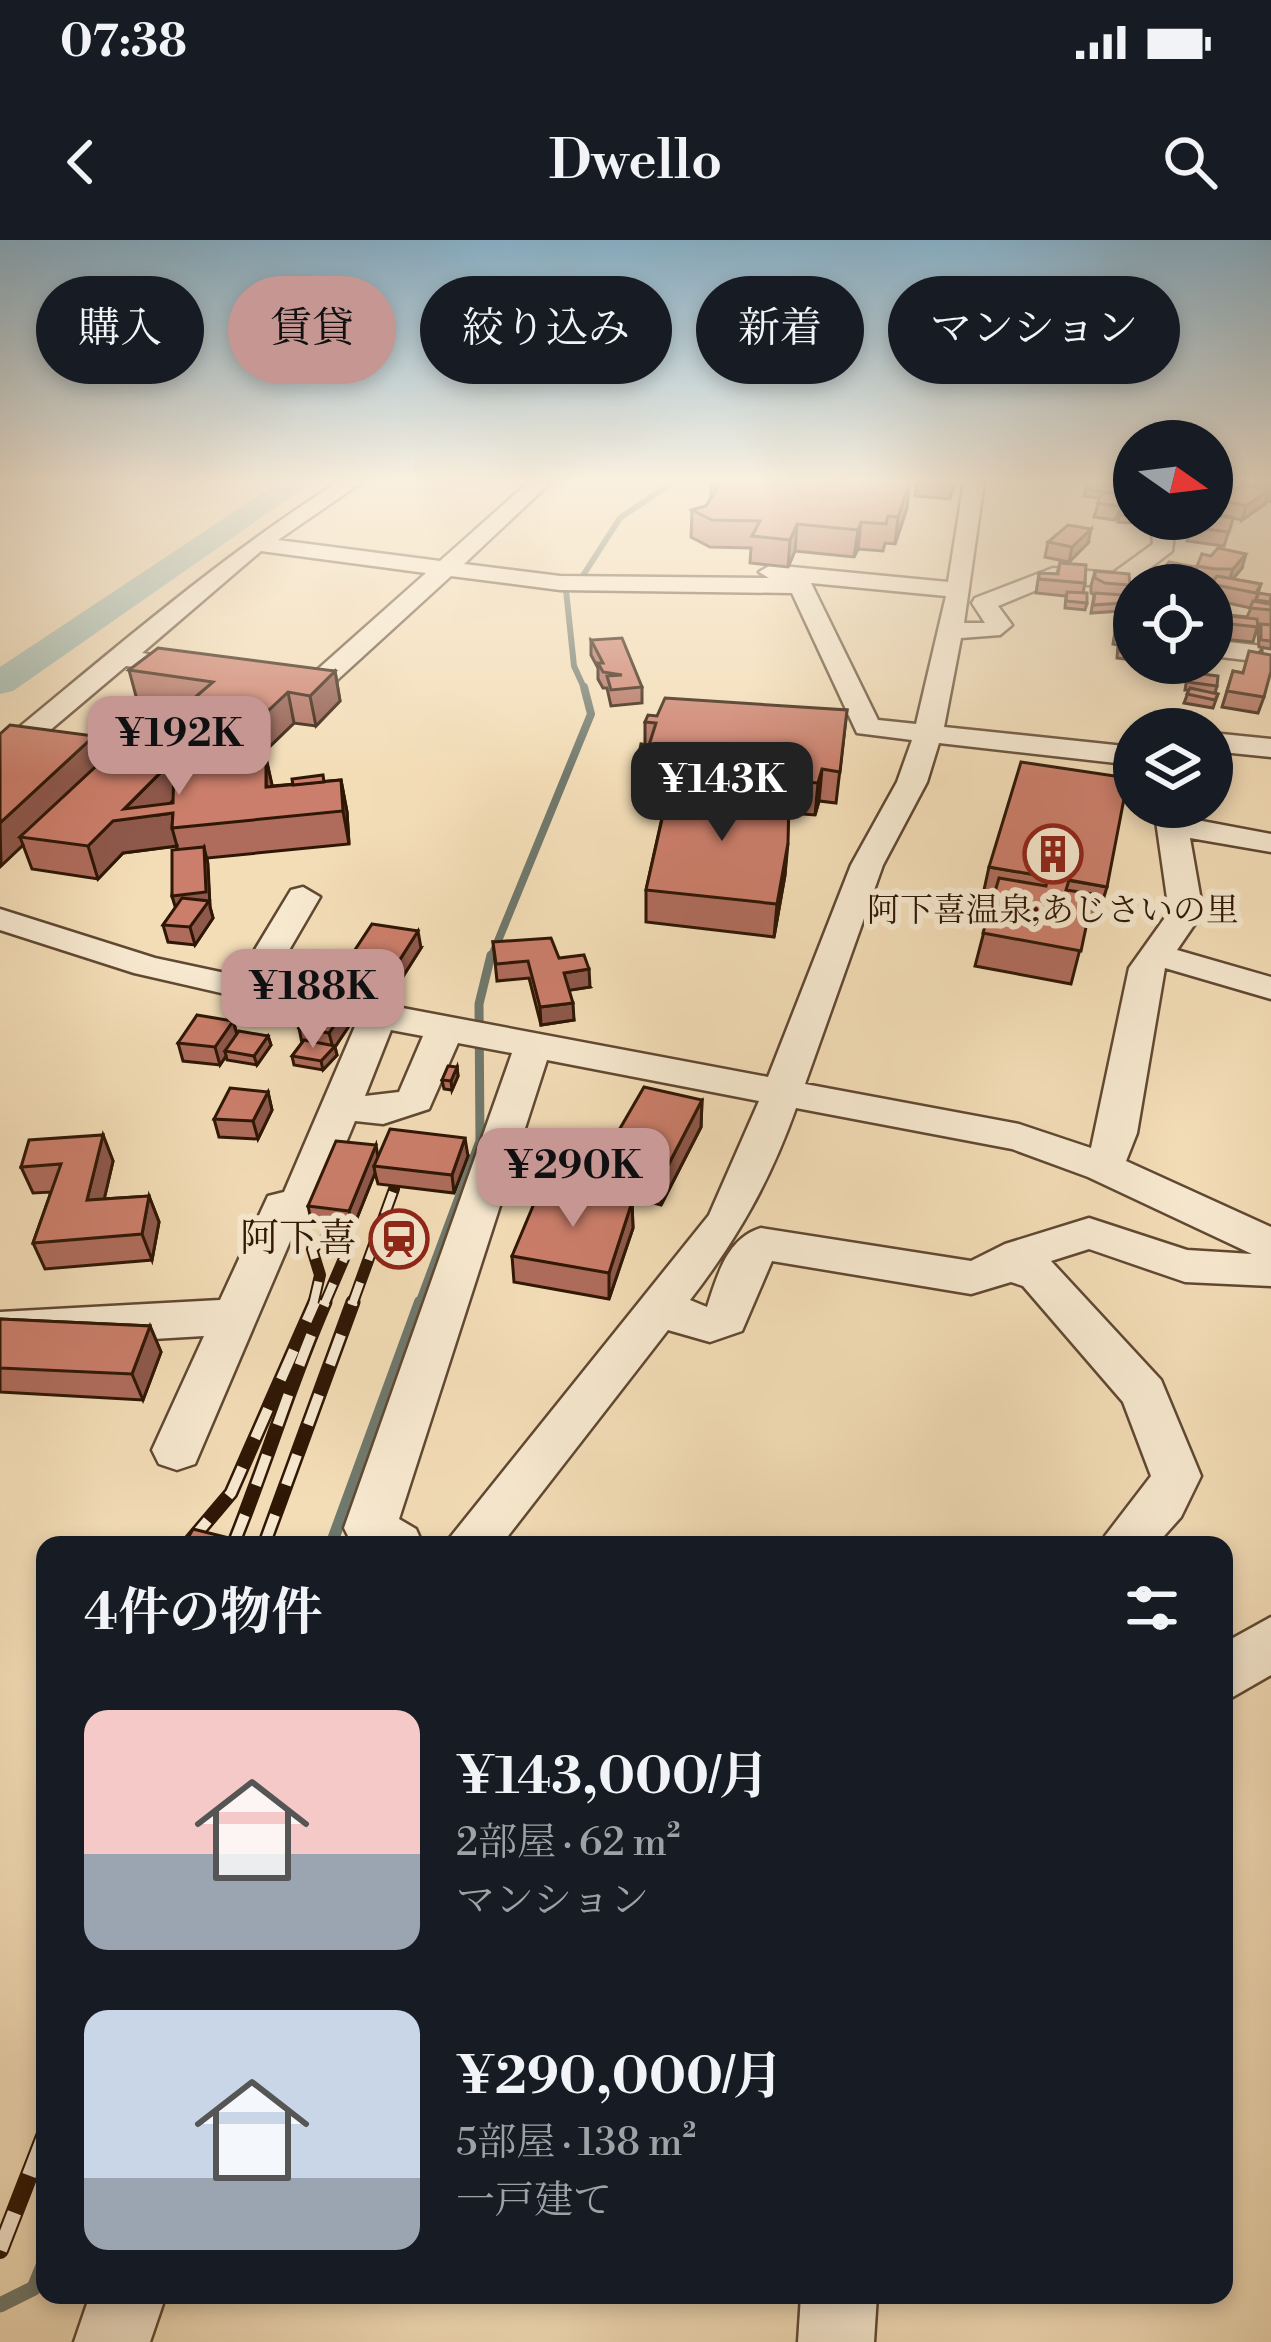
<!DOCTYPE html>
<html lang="ja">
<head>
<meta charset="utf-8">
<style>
	:root { --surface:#171b24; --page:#242831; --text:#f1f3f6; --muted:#9ea1a6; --accent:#c59692 }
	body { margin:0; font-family:"Libre Bodoni","Noto Serif JP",serif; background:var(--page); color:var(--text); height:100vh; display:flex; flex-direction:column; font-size:45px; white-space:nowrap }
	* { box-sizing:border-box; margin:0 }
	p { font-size:39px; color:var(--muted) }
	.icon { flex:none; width:66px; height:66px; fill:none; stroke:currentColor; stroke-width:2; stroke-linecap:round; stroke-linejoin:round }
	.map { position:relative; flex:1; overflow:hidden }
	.side { position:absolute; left:36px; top:1296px; width:1197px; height:768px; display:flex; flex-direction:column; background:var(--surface); border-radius:24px; box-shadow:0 6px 18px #0003 }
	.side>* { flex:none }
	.top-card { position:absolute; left:36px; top:36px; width:1200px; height:108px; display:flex; gap:24px }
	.needle { width:78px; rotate:104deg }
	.controls { position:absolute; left:1113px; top:180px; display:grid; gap:24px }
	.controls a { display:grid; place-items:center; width:120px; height:120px; border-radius:50%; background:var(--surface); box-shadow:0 6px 18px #0003; font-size:60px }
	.price { position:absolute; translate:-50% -102px; padding:0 27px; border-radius:24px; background:var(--accent); color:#111; font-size:39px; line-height:78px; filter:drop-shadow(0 3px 6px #0008) }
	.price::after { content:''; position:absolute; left:50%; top:72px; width:36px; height:27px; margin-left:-18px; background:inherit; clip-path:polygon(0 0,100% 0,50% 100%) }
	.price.selected { background:#222; color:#fff }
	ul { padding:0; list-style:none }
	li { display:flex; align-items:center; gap:36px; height:300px; padding:0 48px }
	li span { display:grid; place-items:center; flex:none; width:336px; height:240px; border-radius:24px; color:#555 }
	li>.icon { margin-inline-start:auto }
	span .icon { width:144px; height:144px; fill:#fffc; stroke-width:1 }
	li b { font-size:51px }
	h2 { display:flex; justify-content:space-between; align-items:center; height:144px; padding:0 48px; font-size:51px }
	.tag { padding:0 42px; border-radius:54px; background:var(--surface); box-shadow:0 6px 18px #0003; font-size:42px; line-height:108px }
	.tag.selected { background:var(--accent); color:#111 }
	.status { display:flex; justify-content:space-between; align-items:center; height:84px; padding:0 60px; background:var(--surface); direction:ltr }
	.status svg { height:33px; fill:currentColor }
	header { display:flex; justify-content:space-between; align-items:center; height:156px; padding:0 48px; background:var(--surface); font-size:54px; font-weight:600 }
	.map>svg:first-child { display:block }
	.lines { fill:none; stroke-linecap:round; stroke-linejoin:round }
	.stream-far4 { stroke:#70796d; stroke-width:6 }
	.stream-far3 { stroke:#70796d; stroke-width:8 }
	.stream-far2 { stroke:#70796d; stroke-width:9 }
	.stream-far1 { stroke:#70796d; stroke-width:12 }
	.stream { stroke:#70796d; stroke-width:15 }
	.river { fill:#9cbbb3; fill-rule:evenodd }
	.minor-casing { stroke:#604832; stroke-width:5 }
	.minor { fill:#f7e9d0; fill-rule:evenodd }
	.rail-far2-casing { stroke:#2f1705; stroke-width:12 }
	.rail-far1-casing { stroke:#2f1705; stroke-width:15 }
	.rail-casing { stroke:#2f1705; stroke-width:18 }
	.rail-far2 { stroke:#f7e9d0; stroke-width:8; stroke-dasharray:24; stroke-linecap:butt }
	.rail-far1 { stroke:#f7e9d0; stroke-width:10; stroke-dasharray:32; stroke-linecap:butt }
	.rail { stroke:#f7e9d0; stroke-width:14; stroke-dasharray:40; stroke-linecap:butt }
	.wall { fill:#af6c5c; stroke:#2f1705; stroke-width:3; fill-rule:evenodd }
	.shaded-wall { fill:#8e584b; stroke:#2f1705; stroke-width:3 }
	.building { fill:#cb7e6b; stroke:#2f1705; stroke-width:3 }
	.labels { text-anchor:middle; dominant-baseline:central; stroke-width:12; stroke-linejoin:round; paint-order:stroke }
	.far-poi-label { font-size:33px; fill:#2f1705; stroke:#f7e9d0 }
	.poi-label { font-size:39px; fill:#2f1705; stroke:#f7e9d0; text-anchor:end }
</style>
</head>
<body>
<div class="status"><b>07:38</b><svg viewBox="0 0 49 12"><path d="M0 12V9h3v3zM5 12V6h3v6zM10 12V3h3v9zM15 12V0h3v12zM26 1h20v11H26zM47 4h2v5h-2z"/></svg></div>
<header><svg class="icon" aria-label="back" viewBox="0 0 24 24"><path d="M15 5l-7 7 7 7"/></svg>Dwello<svg class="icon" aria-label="search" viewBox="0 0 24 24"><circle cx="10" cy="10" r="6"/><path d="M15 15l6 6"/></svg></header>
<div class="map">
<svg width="1271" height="2102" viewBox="0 0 1271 2102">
	<rect width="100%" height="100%" fill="#f3ddb7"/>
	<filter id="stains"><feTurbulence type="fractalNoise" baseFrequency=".00167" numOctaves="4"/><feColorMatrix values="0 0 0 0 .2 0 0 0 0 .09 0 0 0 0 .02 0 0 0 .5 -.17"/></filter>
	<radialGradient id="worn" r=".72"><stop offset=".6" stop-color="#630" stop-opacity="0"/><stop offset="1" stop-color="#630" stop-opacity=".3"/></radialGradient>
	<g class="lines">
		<polyline class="stream-far4" points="585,450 574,426 566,350 582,337 620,278 673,242"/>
		<polyline class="stream-far3" points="491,718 591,474 584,447"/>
		<polyline class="stream-far2" points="419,1065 480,901 479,764 491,715"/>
		<polyline class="stream-far1" points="331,1305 420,1062"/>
		<polyline class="stream" points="0,2065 34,2048 45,2021"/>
		<polygon class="river" points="279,242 312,242 13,451 0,454 0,427"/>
		<defs>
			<g id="minor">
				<path d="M 338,242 L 362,242 L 278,300 L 440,321 L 529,242 L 551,242 L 464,324 L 560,336 L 769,338 L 759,332 L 771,325 L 948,342 L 964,242 L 984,242 L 964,383 L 985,383 L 972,363 L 975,358 L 1053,328 L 1113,333 L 1153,304 L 1152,293 L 1167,279 L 1192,279 L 1174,295 L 1172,311 L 1132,342 L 1134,365 L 1111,347 L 1056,342 L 998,366 L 1012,385 L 1000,395 L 961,398 L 944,487 L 1134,507 L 1134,525 L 939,503 L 927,542 L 883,625 L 805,844 L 1019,884 L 1091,908 L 1129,728 L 1169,672 L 1154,567 L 1184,567 L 1186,578 L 1271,594 L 1271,612 L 1190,598 L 1203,672 L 1177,710 L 1271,737 L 1271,759 L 1165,728 L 1137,893 L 1126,921 L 1271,987 L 1271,1046 L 1185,1042 L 1089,1009 L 1051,1021 L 1161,1140 L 1201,1236 L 1181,1277 L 1156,1305 L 1109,1305 L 1105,1296 L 1151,1236 L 1123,1162 L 1023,1046 L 1011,1042 L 971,1054 L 772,1021 L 742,1091 L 710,1102 L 668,1090 L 501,1305 L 444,1305 L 709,975 L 759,861 L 547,820 L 399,1279 L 416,1289 L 423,1305 L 352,1304 L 344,1288 L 512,813 L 458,803 L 429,869 L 383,884 L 355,881 L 318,970 L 312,981 L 297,985 L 195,1224 L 177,1230 L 159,1224 L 152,1210 L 204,1096 L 0,1108 L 0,1072 L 220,1060 L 268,956 L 284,952 L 356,784 L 134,733 L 0,690 L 0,669 L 155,718 L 239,736 L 291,650 L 303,647 L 320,657 L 270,743 L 768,837 L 851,625 L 897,542 L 912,500 L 857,493 L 792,353 L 560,350 L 451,336 L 324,452 L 267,446 L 263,440 L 276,432 L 309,437 L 426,333 L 261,311 L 142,413 L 207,423 L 207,435 L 126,426 L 10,524 L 0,527 L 0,503 C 111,412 217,319 338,242 ZM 811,343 L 946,356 L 916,484 L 878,480 ZM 391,790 L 423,796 L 399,852 L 365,856 ZM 796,868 L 1012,909 L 1088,937 L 1252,1014 L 1187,1010 L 1089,978 L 1005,1004 L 971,1021 L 761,988 C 727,998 717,1036 707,1067 L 690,1060 C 738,998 770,941 796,868 Z"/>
				<polygon points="1221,242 1245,242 1212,262 1212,247"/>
				<polygon points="1212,400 1271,407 1271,423 1212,416"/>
				<polygon points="1212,493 1271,499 1271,517 1212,511"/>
				<polygon points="1271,1377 1271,1435 1224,1462 1224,1403"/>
				<polygon points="90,2055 166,2055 150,2102 74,2102"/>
				<polygon points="801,2055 877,2055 874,2102 798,2102"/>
			</g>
		</defs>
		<use href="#minor" class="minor-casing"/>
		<use href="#minor" class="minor"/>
		<defs>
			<g id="rail-far2">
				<polyline points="313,1065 320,1035 312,1009 326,998 342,997 349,1007 324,1065"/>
				<polyline points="352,1065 394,949"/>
			</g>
			<g id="rail-far1">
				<polyline points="187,1305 231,1253 315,1062"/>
				<path d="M 233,1305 C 266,1224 290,1142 325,1062"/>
				<polyline points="264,1305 353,1062"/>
			</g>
			<polyline id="rail" points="0,2010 45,1894"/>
		</defs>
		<use href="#rail-far2" class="rail-far2-casing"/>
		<use href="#rail-far1" class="rail-far1-casing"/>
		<use href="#rail" class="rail-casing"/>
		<use href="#rail-far2" class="rail-far2"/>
		<use href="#rail-far1" class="rail-far1"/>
		<use href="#rail" class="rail"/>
	</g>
	<g class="wall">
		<polygon points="917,242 955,242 950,259 915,256"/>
		<polygon points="1100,242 1134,242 1134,254 1122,251 1121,255 1124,255 1120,269 1115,280 1094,277 1100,258 1084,256 1086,249 1099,244"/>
		<polygon points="1245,242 1271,242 1271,262 1266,261 1265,264 1242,280 1233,278 1224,306 1187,301 1191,287 1231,277 1212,273 1212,257 1244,246"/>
		<polygon points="711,244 907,268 895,304 885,303 883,311 858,309 854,317 795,311 788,327 750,323 751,308 710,307 691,297 692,270 706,266 711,258"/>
		<polygon points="1121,267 1134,268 1135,283 1118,282"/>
		<polygon points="1140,279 1167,279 1164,284"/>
		<polygon points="1048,302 1088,303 1069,322 1045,317"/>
		<path d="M 1202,314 L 1242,328 L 1233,339 L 1261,344 L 1255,362 L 1271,355 L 1271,409 L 1259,407 L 1258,391 L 1260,385 L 1258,384 L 1253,402 L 1212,398 L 1212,344 L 1193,340 ZM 1223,362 L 1251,368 L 1247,377 L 1220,374 Z"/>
		<polygon points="1060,323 1085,343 1083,353 1087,363 1085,370 1065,368 1066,356 1036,353 1039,333 1057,334"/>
		<polygon points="1195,327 1188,345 1156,345 1158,336"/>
		<polygon points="1095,331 1130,345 1126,360 1122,360 1120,371 1091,373 1094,355 1091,353 1091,346"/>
		<polygon points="1126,370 1134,370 1132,420 1117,418 1118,405 1113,404 1116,385 1123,385"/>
		<polygon points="591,400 642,447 642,463 611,466 607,448 603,448 598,439 598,428 591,415"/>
		<polygon points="1262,409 1264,457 1258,473 1222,467 1233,431 1242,433"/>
		<polygon points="1160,423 1189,423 1185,435 1158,431"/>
		<polygon points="129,430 335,431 340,461 316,486 294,483 262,514 186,503 178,472 184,467 137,460"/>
		<polygon points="1188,432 1217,446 1215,453 1218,454 1213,468 1184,463 1189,450 1185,450"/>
		<polygon points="847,470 836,563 819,561 815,575 789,573 785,635 774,697 646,682 646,650 665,564 653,568 637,556 637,524 645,504 645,482 657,476"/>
		<polygon points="0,494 102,520 170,523 174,538 266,518 272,546 341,540 347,572 349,604 207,618 210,667 213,678 195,705 168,702 163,685 176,667 172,656 177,606 123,613 98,639 32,629 23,605 0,626"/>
		<polygon points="989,627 1107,647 1097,680 1088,678 1071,744 975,726 992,661 982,659"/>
		<polygon points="493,702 559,718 590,747 569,750 574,780 541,785 529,738 497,741"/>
		<polygon points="421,708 395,749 348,742 345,725"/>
		<polygon points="233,781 237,793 268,796 271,805 257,825 227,820 226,816 220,825 183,821 178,803"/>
		<polygon points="351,783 335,807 337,815 323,830 294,825 292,816 302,803 299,788"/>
		<polygon points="457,827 458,836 452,850 444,849 442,840"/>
		<polygon points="268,852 272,870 258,899 219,897 214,879"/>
		<polygon points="702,860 701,887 661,965 601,949 600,923"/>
		<polygon points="103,895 113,921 104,959 149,956 159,982 152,1020 45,1029 33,1003 51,952 33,953 21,927"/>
		<polygon points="468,916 454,953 378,944 375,933 353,988 312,984 308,966 378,917"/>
		<polygon points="632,962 633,988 609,1059 514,1042 512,1016"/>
		<polygon points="0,1079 150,1086 161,1112 143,1160 0,1152"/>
	</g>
	<g class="shaded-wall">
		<polygon points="910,242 907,268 895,304 898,277"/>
		<polygon points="1269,250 1265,264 1242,280 1246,266"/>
		<polygon points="861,282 858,309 854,317 858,290"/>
		<polygon points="797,284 795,311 788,327 790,300"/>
		<polygon points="1091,289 1088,303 1069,322 1072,307"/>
		<polygon points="1246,314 1242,328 1228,344 1233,329"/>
		<polygon points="1195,327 1191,341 1188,345 1183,345"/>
		<polygon points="335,431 340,461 316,486 310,456"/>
		<polygon points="288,452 294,483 262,514 255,483"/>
		<polygon points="94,496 104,527 20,597 23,605 1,626 0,583"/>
		<polygon points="266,518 273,549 266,547"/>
		<polygon points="170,523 178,555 159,575 173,573 172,588 177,606 123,613 98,639 88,606"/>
		<polygon points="822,529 819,561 815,575 818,543"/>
		<polygon points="664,532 664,564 653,568 654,536"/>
		<polygon points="341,540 347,572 349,604 343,571"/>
		<polygon points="788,603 785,635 774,697 777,664"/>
		<polygon points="204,607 208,624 210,667 213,678 195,705 190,687 177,673 172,656"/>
		<polygon points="418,691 421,708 395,749 392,732"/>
		<polygon points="589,729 590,747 565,751 564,733"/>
		<polygon points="573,763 574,780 541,785 540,767"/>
		<polygon points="348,765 351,783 335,807 337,815 323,830 321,821 333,808 329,793"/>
		<polygon points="233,781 238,798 225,811 226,816 220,825 215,807"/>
		<polygon points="268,796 271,805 257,825 254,816"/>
		<polygon points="457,827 458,836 452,850 451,841"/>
		<polygon points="268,852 272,870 258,899 253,881"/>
		<polygon points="702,860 701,887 661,965 661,939"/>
		<polygon points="103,895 113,921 98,986 87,960"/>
		<polygon points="465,898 468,916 454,953 452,935"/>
		<polygon points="376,905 379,923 374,926 375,933 353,988 349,971"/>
		<polygon points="149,956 159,982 152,1020 142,994"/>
		<polygon points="632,962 633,988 609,1059 609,1033"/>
		<polygon points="150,1086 161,1112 143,1160 132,1134"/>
	</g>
	<g class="building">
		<polygon points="712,242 910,242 898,277 888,276 886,284 861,282 858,290 797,284 790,300 752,296 760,281 712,280 692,270 706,266 720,244 711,244"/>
		<polygon points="917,242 953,242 952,246"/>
		<polygon points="1090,242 1123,247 1119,254 1086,249"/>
		<polygon points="1248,242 1271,242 1271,247"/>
		<polygon points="1246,245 1269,250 1246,266 1212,258"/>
		<polygon points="1103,252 1124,255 1118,266 1097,263"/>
		<polygon points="1121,267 1134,268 1134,276 1120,275"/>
		<polygon points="1212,275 1233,278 1229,292 1191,287 1199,279 1212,279"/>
		<polygon points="1068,285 1091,289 1072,307 1048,302"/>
		<polygon points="1218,308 1246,314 1233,329 1215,329 1197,326 1202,314 1211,316"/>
		<polygon points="1169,322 1195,327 1184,341 1158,336"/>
		<polygon points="1060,323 1086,325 1085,343 1039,339 1039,333 1058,334"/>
		<polygon points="1095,331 1129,334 1130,345 1105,343 1095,338"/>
		<polygon points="1217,336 1261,344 1256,353 1211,344"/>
		<polygon points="1067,352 1087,353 1087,363 1066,361"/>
		<polygon points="1095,353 1122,355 1122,363 1093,365"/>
		<polygon points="1259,353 1271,355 1270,362 1256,360"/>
		<polygon points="1212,358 1223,360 1221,370 1212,369"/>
		<polygon points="1271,360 1271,370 1250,368 1253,361 1270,364"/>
		<polygon points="1126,370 1134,370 1134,382 1124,380"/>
		<polygon points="1212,374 1257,379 1258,387 1212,382"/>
		<polygon points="1261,384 1271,385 1271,401 1261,400"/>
		<polygon points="1116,385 1134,387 1134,399 1115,396"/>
		<polygon points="622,398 642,447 611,450 607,436 622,435 603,432 598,423 603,423 591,400"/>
		<polygon points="1119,402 1134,403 1134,412 1119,411"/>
		<polygon points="158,408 335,431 310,456 288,452 255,483 178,472 213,442 129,430"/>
		<polygon points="1249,411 1271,415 1271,431 1264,457 1227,451 1233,431 1243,433"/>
		<polygon points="1188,432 1218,436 1217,446 1187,442"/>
		<polygon points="1190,448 1218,454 1215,460 1187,454"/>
		<polygon points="665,458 847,470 840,532 822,529 818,543 664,532 654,536 637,524 641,504 649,505 656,483 645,482 648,475 657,476"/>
		<polygon points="10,485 94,496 0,583 0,494"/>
		<polygon points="107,516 170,523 124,569 173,563 174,526 266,518 266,547 341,540 343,571 172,588 173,573 113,581 88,606 20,597"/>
		<polygon points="1021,522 1128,538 1107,647 1069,640 1066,650 1093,654 1081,711 983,693 999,638 1046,646 1048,637 989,627"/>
		<polygon points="323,535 324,542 293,545 292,539"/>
		<polygon points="670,544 789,554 788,603 777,664 646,650"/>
		<polygon points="204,607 206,652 172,656 172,610"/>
		<polygon points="182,658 209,661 190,687 163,685"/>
		<polygon points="372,684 418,691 392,732 345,725"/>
		<polygon points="551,698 559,718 584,715 589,729 564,733 573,763 540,767 528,721 496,724 493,702"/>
		<polygon points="317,760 348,765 329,793 299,788"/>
		<polygon points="197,775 233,781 215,807 178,803"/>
		<polygon points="239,791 268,796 254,816 225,811"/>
		<polygon points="304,800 335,806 321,821 292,816"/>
		<polygon points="448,826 457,827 451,841 442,840"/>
		<polygon points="644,847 702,860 661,939 600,923"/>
		<polygon points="230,848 268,852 253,881 214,879"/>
		<polygon points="390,889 465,898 452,935 374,926"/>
		<polygon points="103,895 87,960 149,956 142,994 33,1003 61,924 21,927 29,900"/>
		<polygon points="336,901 376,905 349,971 308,966"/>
		<polygon points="541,947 632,962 609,1033 512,1016"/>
		<polygon points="0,1079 150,1086 132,1134 0,1128"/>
		<polygon points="193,1289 225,1297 221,1305 184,1305"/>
	</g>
	<linearGradient id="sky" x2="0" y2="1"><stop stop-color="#89b7d3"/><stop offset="0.45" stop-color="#faf0df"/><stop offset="1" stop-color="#faf0df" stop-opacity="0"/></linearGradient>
	<rect width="1271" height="536" fill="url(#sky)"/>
	<defs>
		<symbol id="building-ring" viewBox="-11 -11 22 22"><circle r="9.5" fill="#f7e9d0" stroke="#8f2418" stroke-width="1.5"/><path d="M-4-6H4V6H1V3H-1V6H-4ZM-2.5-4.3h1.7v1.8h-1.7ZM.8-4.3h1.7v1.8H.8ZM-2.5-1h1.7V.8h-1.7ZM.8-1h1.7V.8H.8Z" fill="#8f2418"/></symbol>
		<symbol id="station-ring" viewBox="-11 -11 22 22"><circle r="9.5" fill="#f7e9d0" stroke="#8f2418" stroke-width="1.5"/><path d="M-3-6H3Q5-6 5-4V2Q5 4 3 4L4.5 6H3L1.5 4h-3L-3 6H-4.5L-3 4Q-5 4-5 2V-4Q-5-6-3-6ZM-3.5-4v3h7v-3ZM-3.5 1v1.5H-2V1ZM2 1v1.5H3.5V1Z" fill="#8f2418"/></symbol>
	</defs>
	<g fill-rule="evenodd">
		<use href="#building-ring" x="1020" y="581" width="66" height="66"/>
		<use href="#station-ring" x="366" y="966" width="66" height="66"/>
	</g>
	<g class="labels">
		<g class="far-poi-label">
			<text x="1053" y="671">阿下喜温泉;あじさいの里</text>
		</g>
		<g class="poi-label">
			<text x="357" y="999">阿下喜</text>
		</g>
	</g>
	<rect width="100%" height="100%" filter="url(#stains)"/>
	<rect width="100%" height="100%" fill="url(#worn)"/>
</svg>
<div class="controls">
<a><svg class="needle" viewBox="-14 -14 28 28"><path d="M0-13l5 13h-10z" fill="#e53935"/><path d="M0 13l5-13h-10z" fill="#9ea1a6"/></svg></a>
<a><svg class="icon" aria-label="locate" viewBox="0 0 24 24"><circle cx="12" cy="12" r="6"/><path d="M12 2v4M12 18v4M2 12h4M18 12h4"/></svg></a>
<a><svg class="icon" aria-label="layers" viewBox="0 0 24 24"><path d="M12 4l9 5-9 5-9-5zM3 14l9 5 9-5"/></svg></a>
</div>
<b class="price" style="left:179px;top:558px">¥192K</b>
<b class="price selected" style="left:722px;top:604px">¥143K</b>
<b class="price" style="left:313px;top:811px">¥188K</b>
<b class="price" style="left:573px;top:990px">¥290K</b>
<div class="top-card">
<a class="tag">購入</a>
<a class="tag selected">賃貸</a>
<a class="tag">絞り込み</a>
<a class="tag">新着</a>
<a class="tag">マンション</a>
</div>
<section class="side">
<h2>4件の物件<svg class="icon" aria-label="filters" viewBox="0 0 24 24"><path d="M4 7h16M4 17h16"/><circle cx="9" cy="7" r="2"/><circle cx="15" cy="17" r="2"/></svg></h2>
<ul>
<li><span style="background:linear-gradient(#f6c9c9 60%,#9aa5b1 0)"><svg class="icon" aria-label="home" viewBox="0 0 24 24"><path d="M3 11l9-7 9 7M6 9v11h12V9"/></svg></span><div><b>¥143,000/月</b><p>2部屋 · 62 m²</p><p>マンション</p></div></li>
<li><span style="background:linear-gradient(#c9d6e8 70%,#9aa5b1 0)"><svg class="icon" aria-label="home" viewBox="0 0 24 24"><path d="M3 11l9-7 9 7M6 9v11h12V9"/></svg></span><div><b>¥290,000/月</b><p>5部屋 · 138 m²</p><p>一戸建て</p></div></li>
</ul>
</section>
</div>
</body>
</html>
